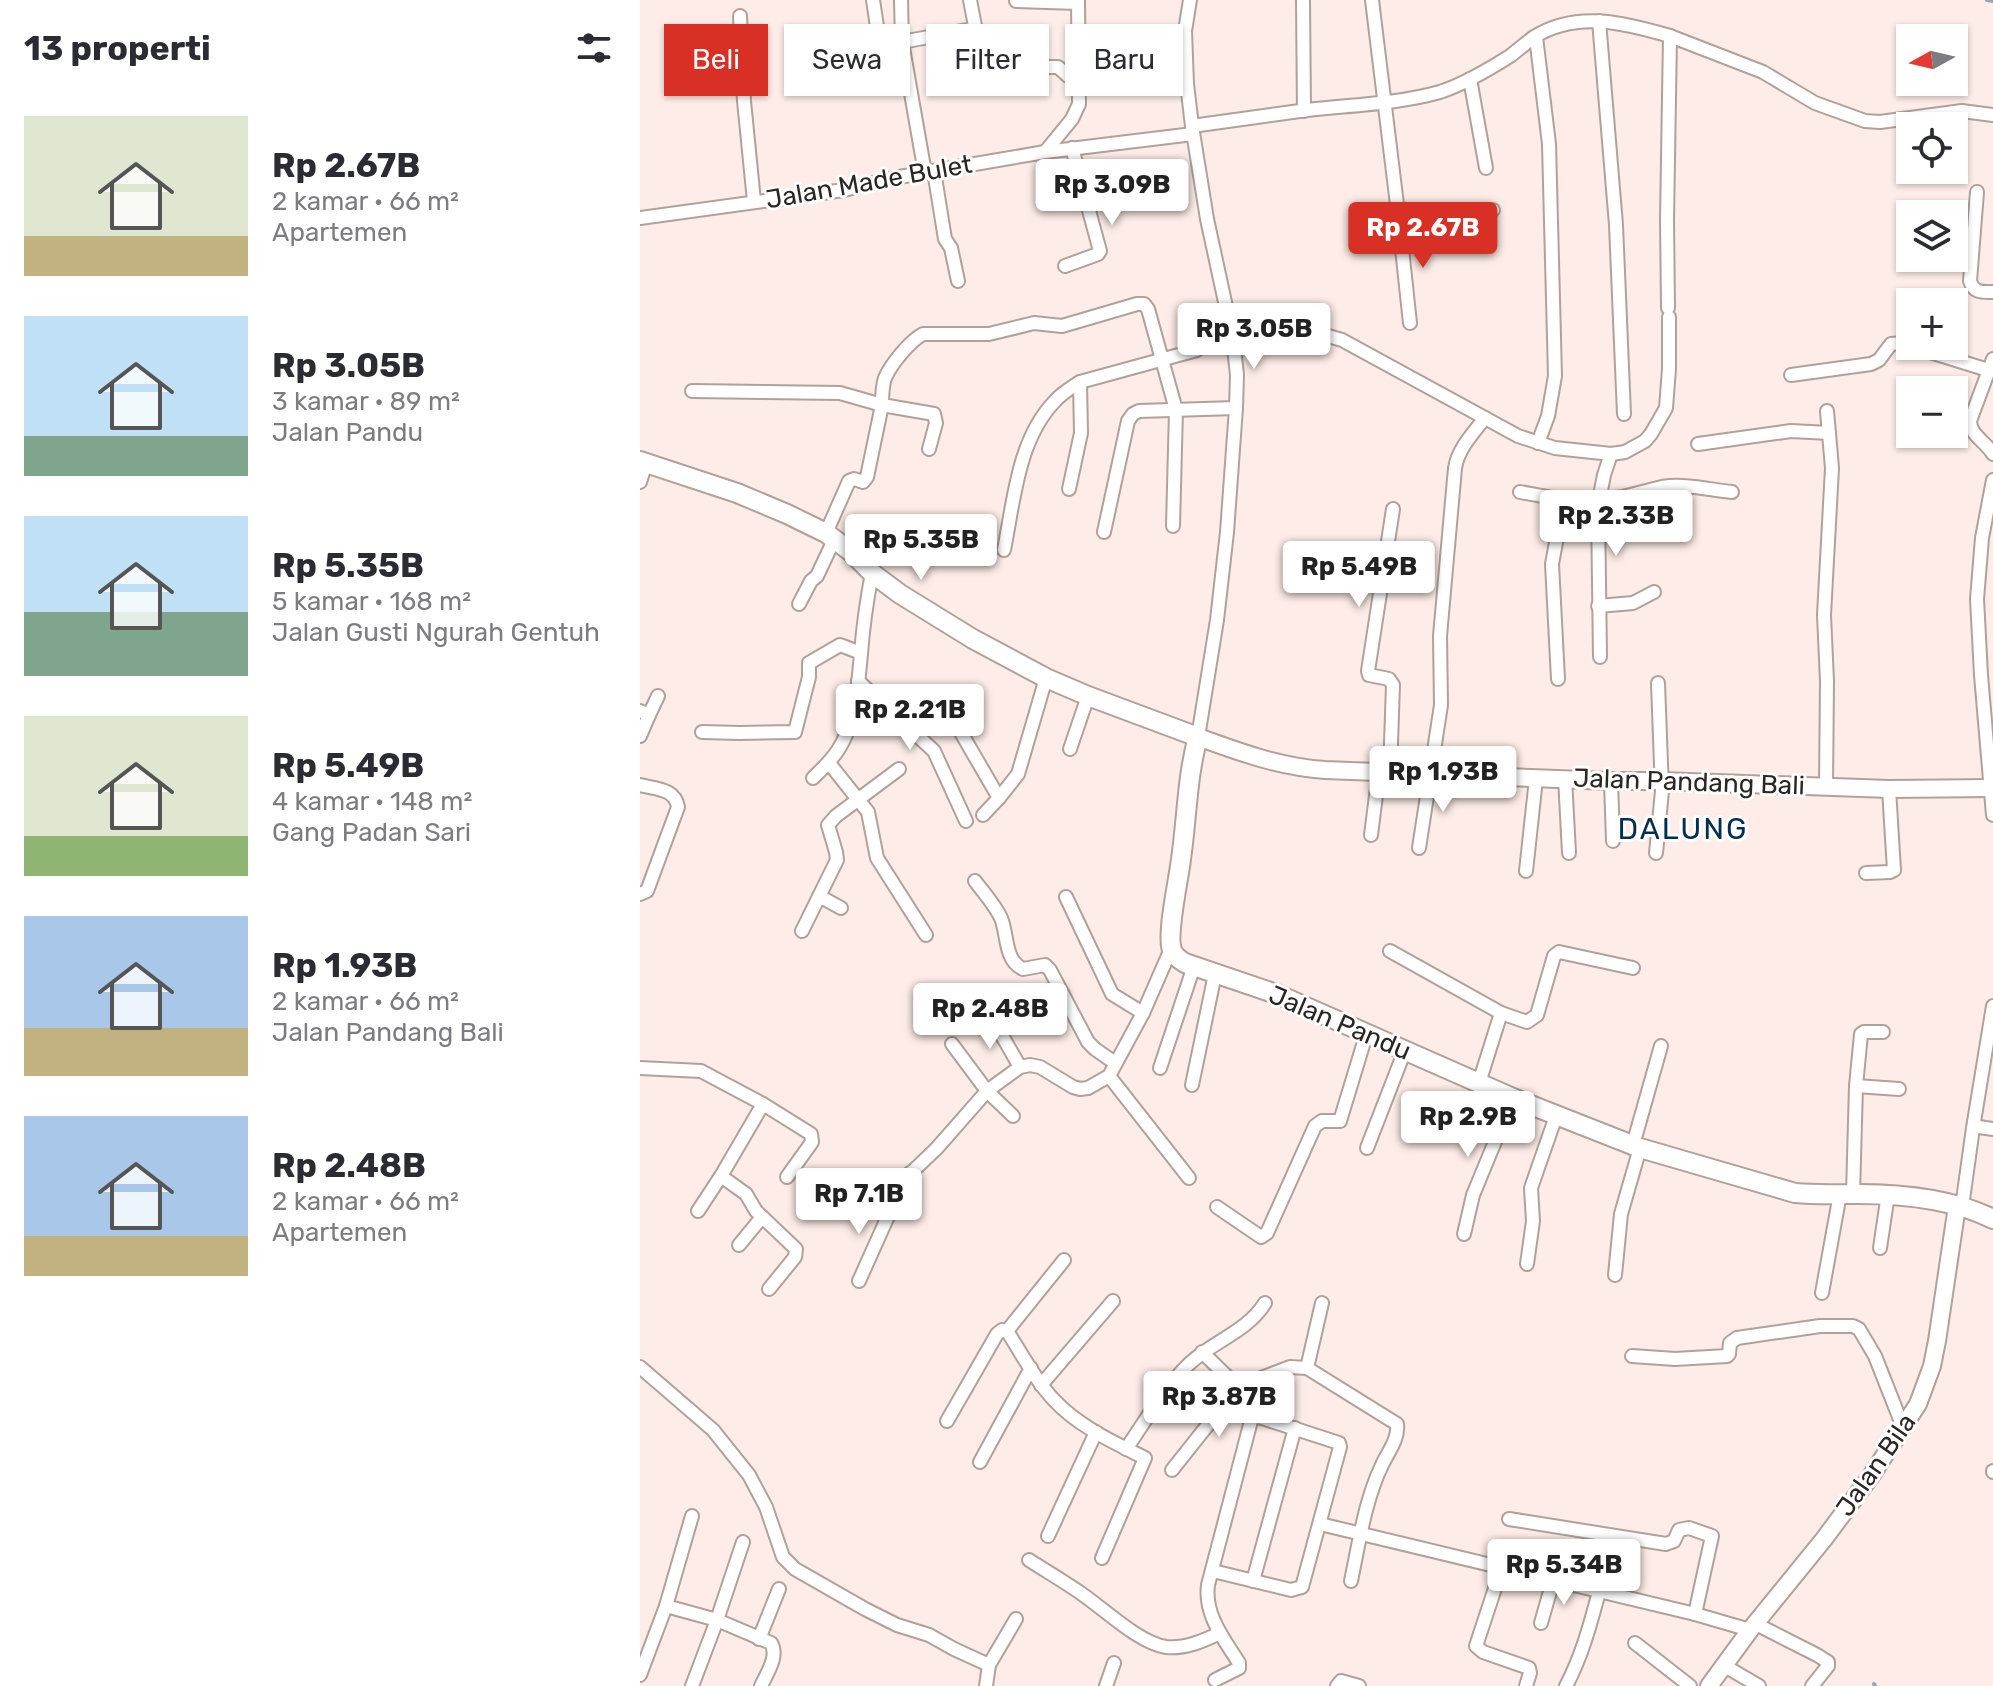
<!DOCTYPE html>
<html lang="id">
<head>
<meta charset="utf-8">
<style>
	:root { --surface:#fff; --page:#f2f2f3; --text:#2b2b33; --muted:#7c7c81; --accent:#d93025 }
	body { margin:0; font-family:Rubik,sans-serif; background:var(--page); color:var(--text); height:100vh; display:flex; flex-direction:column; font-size:30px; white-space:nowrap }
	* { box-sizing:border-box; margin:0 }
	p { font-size:26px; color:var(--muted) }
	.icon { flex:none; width:44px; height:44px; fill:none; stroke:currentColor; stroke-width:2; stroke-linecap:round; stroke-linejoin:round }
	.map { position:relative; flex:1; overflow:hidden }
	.drawer { display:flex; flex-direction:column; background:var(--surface); width:640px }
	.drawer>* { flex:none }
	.top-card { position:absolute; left:24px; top:24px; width:760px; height:72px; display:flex; gap:16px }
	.needle { width:52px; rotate:262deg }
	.controls { position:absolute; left:1256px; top:24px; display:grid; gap:16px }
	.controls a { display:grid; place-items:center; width:72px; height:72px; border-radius:0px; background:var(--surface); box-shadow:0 2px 6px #0004; font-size:40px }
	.price { position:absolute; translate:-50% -68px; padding:0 18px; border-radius:8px; background:#fff; color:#222; font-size:26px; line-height:52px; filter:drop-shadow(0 2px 4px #0008) }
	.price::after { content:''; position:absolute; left:50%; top:48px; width:24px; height:18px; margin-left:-12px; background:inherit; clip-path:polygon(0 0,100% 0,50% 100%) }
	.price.active { background:var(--accent); color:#fff }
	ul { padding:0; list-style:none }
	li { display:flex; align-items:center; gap:24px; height:200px; padding:0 24px }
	li span { display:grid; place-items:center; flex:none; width:224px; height:160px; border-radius:0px; color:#555 }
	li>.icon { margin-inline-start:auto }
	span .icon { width:96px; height:96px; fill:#fffc; stroke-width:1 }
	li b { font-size:34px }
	h2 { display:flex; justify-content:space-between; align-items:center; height:96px; padding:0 24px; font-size:34px }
	.pill { padding:0 28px; border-radius:0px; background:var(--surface); box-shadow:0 2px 6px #0004; font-size:28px; line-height:72px }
	.pill.active { background:var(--accent); color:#fff }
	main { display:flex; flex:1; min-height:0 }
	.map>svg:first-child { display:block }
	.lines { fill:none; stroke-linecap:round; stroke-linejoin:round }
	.stream { stroke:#96a6b5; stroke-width:4 }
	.minor-casing { stroke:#b1a19b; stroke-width:16 }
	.tertiary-casing { stroke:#b1a19b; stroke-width:20 }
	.secondary-casing { stroke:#b1a19b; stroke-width:22 }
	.minor { stroke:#fff; stroke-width:12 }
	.tertiary { stroke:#fff; stroke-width:16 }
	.secondary { stroke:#fff; stroke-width:18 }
	.labels { text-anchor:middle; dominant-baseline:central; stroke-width:6; stroke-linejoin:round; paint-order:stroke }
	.street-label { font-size:26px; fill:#2c2623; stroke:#fefefe }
	.quarter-label { font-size:30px; letter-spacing:2px; fill:#002f52; stroke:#fefefe }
</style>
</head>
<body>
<main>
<section class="drawer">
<h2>13 properti<svg class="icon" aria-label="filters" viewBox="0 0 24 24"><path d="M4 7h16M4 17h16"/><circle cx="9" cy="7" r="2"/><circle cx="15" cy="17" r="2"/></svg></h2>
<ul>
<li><span style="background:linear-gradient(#dfe7d0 75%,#c2b280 0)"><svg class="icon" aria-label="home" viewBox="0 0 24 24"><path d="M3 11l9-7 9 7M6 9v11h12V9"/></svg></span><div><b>Rp 2.67B</b><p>2 kamar · 66 m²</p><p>Apartemen</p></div></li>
<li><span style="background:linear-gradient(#bfe0f5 75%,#7fa58c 0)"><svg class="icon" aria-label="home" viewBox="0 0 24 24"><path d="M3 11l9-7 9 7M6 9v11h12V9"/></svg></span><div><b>Rp 3.05B</b><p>3 kamar · 89 m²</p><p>Jalan Pandu</p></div></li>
<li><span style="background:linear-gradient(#bfe0f5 60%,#7fa58c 0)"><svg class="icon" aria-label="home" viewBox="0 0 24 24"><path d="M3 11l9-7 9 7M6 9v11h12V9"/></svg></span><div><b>Rp 5.35B</b><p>5 kamar · 168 m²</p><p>Jalan Gusti Ngurah Gentuh</p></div></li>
<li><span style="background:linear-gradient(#dfe7d0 75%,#8fb573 0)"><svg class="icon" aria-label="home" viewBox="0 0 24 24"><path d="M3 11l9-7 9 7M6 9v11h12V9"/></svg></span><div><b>Rp 5.49B</b><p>4 kamar · 148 m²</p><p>Gang Padan Sari</p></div></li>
<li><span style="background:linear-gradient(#a9c7e8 70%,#c2b280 0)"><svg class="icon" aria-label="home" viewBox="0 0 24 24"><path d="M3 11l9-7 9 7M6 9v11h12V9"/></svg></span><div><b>Rp 1.93B</b><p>2 kamar · 66 m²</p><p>Jalan Pandang Bali</p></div></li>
<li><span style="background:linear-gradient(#a9c7e8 75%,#c2b280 0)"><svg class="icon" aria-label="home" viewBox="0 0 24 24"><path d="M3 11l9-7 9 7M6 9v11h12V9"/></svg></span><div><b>Rp 2.48B</b><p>2 kamar · 66 m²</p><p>Apartemen</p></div></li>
</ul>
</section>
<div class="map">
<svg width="1353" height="1686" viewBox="0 0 1353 1686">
	<rect width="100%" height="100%" fill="#fdece7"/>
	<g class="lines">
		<g class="stream">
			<polyline points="1347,0 1353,1"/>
			<polyline points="1234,1684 1235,1686"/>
		</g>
		<defs>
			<g id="minor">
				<polyline points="233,0 238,33 243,36 261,36"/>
				<polyline points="261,0 262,42 285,173"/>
				<polyline points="550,0 545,31 547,84 552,126 567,219 593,339 597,375 596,408 587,532 577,620 558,737"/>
				<polyline points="663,0 664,111"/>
				<polyline points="732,0 759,221 770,323"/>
				<polyline points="376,1 438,3"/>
				<polyline points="100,16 104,101 114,201"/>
				<polyline points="959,21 976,225 984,414"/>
				<polyline points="1030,36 1123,72 1175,103 1225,121 1240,122 1322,111 1353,115"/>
				<polyline points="896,37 909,144 915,376 908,416 898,443"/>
				<polyline points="262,42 332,29 335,26 330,0"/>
				<polyline points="382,67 418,67 428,76 440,78"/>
				<polyline points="830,79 846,168"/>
				<path d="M 552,126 C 590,121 629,115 667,110 C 711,105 757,104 800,92 C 824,84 848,70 870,56 C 878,50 886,43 894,37 C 937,10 985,23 1030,36 L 1027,220 L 1028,308"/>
				<polyline points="405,152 432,119 439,104 438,0"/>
				<polyline points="294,171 305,239 311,248 318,281"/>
				<path d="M 1337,192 L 1330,281 C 1334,293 1341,292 1353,292"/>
				<polyline points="409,202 444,197"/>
				<polyline points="0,218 204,190 259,177 405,152 553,134"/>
				<polyline points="759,221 853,210"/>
				<polyline points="425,266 458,254 460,251 432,148"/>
				<polyline points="593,339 671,331 702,340 878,436 915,448 971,454 985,452 1005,441 1011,434 1026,408 1029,369 1029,317"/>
				<polyline points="1271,346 1348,370"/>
				<path d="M 1353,359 L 1330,421 C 1330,435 1346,442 1353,454"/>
				<polyline points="1151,375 1231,364 1239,360 1251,344 1262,343 1270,346"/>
				<polyline points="52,391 200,393 242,405 227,477 223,482 214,479 209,481 186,533"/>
				<polyline points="1058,444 1151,431 1189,433"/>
				<path d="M 289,449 L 296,423 L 294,414 L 242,405 C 242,396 242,387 245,378 C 251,364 270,341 283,334 L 349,334 L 394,323 L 422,326 L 497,304 L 504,304 L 508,309 L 536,410 L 533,526"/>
				<polyline points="1353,480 1342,538 1337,599 1341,675 1353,815"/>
				<polyline points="0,482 6,463"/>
				<polyline points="429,489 441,433 440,382"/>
				<polyline points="880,492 924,500"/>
				<path d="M 960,499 C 986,499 998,492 1022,487 C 1045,483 1070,490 1092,492"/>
				<polyline points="464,532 488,421 493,414 499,411 596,408"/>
				<path d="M 364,550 C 374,500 378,439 415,401 C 422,393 431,388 440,382 L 557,350"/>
				<polyline points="159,604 171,581 177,576 194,540"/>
				<polyline points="958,606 993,603 1014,592"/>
				<polyline points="960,657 958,506 964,475 971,454"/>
				<polyline points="918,679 912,564 924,500 958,506"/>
				<polyline points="218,681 294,751 326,821"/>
				<polyline points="0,711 9,715 0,736"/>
				<polyline points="9,715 18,696"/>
				<polyline points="316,724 359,798"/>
				<polyline points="62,732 100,733 155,732 169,677 169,663 200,645 221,653"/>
				<polyline points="430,749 448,696"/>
				<polyline points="189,763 228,812 237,858 286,935"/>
				<polyline points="750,772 753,685 749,679 729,675 728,671 753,509"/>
				<path d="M 173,778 C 182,769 191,761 198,750 C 216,723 218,685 221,654 C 223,626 227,599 232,573"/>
				<polyline points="925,778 929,853"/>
				<polyline points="971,781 973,841"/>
				<path d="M 0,785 C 15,789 35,788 38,807 L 7,891 L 0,894"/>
				<polyline points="1186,787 1187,681 1184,615 1192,468 1187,411"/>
				<polyline points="343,815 359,798 378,774 406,678"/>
				<polyline points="731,835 739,772"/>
				<path d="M 779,848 L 801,705 L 800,636 L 815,468 C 818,449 833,433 845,418"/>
				<polyline points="1016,853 1022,791 1018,683"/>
				<polyline points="886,871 896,779"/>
				<polyline points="1226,873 1250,872 1254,870 1249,789"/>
				<path d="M 335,881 C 344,893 355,905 361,918 C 368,935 364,960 383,969 L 405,965 L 410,970 L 448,1042 L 455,1049 L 475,1063"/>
				<polyline points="179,896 201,908"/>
				<polyline points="426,897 472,994 503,1013"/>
				<polyline points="162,931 197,860 196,852 188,825 196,816 259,769"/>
				<polyline points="750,951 861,1013 887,1022 897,1015 914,956 919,952 993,968"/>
				<polyline points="352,1018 380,1067"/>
				<polyline points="312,1044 347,1091 373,1116"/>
				<polyline points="0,1068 61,1071 123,1104 81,1176 58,1211"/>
				<polyline points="520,1068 554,966"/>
				<polyline points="469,1076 549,1178"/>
				<polyline points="839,1083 861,1013"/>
				<polyline points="552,1085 575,974"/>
				<polyline points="1216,1086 1259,1089"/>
				<polyline points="123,1104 171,1134 172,1142 147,1177"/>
				<polyline points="1339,1127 1353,1129"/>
				<polyline points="993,1145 1021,1046"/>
				<polyline points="727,1148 765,1050"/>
				<polyline points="81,1176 106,1194 116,1211 156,1249 155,1257 129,1289"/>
				<polyline points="1213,1194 1216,1086 1221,1034 1224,1032 1243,1032"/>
				<polyline points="577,1207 621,1237 627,1233 675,1126 682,1121 700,1121 727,1032"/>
				<polyline points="1322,1207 1333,1128 1353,1006"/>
				<polyline points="824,1234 833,1195 873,1098"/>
				<polyline points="99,1245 122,1217"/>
				<polyline points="1240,1248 1248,1194"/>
				<polyline points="887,1264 893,1221 891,1188 916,1116"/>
				<polyline points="975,1275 981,1214 1000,1148"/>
				<polyline points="219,1281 249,1214 248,1195 250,1187 273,1171 297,1148 347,1091 380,1067 390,1065 400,1067 433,1087 440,1089 448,1088 469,1076 503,1013 531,949"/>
				<polyline points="1182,1293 1200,1194"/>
				<polyline points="367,1331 424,1260"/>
				<polyline points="562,1352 598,1387"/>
				<polyline points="992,1356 1035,1359 1087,1356 1089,1354 1090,1343 1097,1338 1180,1326 1213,1326 1219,1329 1235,1356 1263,1427"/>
				<polyline points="0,1367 73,1430 109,1475 126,1507 143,1557 155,1569 225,1609 257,1625 289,1635 314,1649 349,1665"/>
				<polyline points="667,1368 682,1303"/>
				<polyline points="401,1385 473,1301"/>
				<path d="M 598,1387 L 650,1367 L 667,1368 L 757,1424 C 759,1439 748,1452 742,1465 C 725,1500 719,1543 711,1581"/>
				<path d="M 307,1421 L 357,1334 L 362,1330 L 367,1331 C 382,1354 395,1380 414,1400 C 438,1426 473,1442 505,1458 L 462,1558"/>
				<path d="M 486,1449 C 506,1420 524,1388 549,1364 C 573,1341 607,1332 625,1303"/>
				<polyline points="340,1462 391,1368"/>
				<polyline points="532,1470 598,1387"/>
				<polyline points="1353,1472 1353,1471"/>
				<polyline points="869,1519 1026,1544 1034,1541 1039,1530 1049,1528 1072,1536 1055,1614"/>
				<polyline points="680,1524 1055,1614 1110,1630"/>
				<polyline points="408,1536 456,1432"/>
				<path d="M 389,1560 C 406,1571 425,1582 442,1594 C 464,1609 499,1643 526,1647 C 545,1649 563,1641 580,1633"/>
				<polyline points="862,1567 836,1646 843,1652 889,1668 890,1673 886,1686"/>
				<path d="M 573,1571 L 651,1590 L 662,1587 L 700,1447 L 699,1443 L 619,1417 L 613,1418 L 611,1421 L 568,1585 C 564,1615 584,1639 599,1663 L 599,1668 L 575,1680"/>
				<polyline points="613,1581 655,1428"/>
				<path d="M 26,1606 L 77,1620 L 131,1643 C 139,1656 127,1673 121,1686"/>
				<polyline points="901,1623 913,1581"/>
				<polyline points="1116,1624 1177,1655 1188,1662 1188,1666 1172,1686"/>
				<polyline points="119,1639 139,1589"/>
				<polyline points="995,1643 1050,1686"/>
				<polyline points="1083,1665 1119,1686"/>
				<polyline points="0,1675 26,1606 52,1516"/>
				<polyline points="52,1686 77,1620 103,1542"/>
				<polyline points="346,1686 349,1665 376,1619"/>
				<polyline points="466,1686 474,1663"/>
				<polyline points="697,1686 701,1681 719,1686"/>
				<path d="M 926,1686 C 942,1656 950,1625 959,1592"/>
			</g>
			<g id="tertiary">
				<path d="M 558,737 C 599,752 640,767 685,770 L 971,781 L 1021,781 L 1249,789 L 1353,788"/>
				<polyline points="1069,1686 1110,1630 1184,1539 1231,1476 1278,1404 1292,1366 1297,1341 1317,1206"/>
			</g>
			<path id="secondary" d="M 0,461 L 97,493 L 147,514 L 186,533 L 210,551 L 232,573 L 260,594 L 333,639 L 406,678 L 448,696 L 558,737 C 547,776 547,818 541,859 C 539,878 526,935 532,950 C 534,956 540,960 545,963 L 639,995 L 873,1098 L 1000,1148 L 1155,1193 C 1176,1195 1197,1194 1218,1194 C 1263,1194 1313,1199 1353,1219"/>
		</defs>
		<use href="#minor" class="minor-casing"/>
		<use href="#tertiary" class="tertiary-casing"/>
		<use href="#secondary" class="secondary-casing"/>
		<use href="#minor" class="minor"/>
		<use href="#tertiary" class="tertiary"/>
		<use href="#secondary" class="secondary"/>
	</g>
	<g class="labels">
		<g class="street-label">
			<text transform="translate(229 182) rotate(-10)">Jalan Made Bulet</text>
			<text transform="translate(1049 782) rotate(2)">Jalan Pandang Bali</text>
			<text transform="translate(700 1023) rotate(23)">Jalan Pandu</text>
			<text transform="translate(1236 1465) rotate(-55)">Jalan Bila</text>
		</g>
		<g class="quarter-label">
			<text x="1043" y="829">DALUNG</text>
		</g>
	</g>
</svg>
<div class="controls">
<a><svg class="needle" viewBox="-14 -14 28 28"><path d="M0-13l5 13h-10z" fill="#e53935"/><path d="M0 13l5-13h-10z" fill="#7c7c81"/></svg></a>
<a><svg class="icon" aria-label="locate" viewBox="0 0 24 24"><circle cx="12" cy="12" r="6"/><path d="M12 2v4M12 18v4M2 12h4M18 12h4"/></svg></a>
<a><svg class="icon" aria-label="layers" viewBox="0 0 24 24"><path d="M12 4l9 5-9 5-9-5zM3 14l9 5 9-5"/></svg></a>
<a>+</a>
<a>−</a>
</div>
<b class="price" style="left:472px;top:227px">Rp 3.09B</b>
<b class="price active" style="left:783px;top:270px">Rp 2.67B</b>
<b class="price" style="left:614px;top:371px">Rp 3.05B</b>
<b class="price" style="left:976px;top:558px">Rp 2.33B</b>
<b class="price" style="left:281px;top:582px">Rp 5.35B</b>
<b class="price" style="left:719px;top:609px">Rp 5.49B</b>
<b class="price" style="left:270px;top:752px">Rp 2.21B</b>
<b class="price" style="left:803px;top:814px">Rp 1.93B</b>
<b class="price" style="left:350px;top:1051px">Rp 2.48B</b>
<b class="price" style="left:828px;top:1159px">Rp 2.9B</b>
<b class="price" style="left:219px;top:1236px">Rp 7.1B</b>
<b class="price" style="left:579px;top:1439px">Rp 3.87B</b>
<b class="price" style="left:924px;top:1607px">Rp 5.34B</b>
<div class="top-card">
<a class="pill active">Beli</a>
<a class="pill">Sewa</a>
<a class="pill">Filter</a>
<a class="pill">Baru</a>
</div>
</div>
</main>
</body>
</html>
